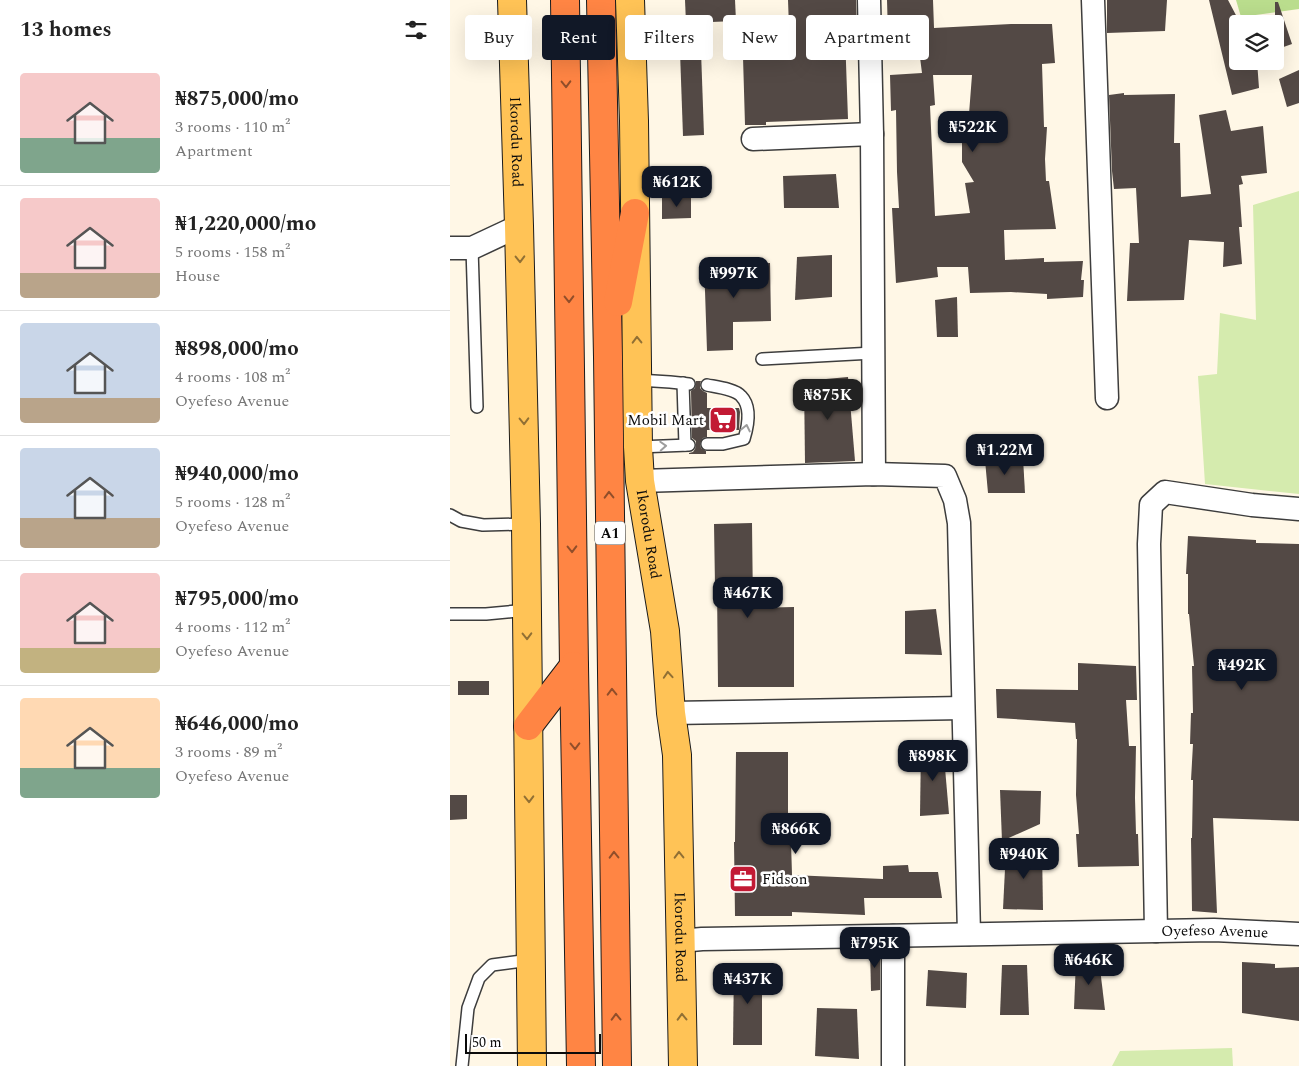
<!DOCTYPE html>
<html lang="en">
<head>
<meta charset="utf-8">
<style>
	:root { --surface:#fff; --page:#f2f2f2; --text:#222; --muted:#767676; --line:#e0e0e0; --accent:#111827 }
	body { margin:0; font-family:Spectral,serif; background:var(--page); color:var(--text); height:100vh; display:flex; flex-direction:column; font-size:19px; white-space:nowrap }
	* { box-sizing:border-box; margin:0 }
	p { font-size:16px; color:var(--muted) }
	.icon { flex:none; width:28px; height:28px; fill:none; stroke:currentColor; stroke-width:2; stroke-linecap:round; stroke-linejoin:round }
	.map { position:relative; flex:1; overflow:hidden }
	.sheet { display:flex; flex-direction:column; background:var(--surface); width:450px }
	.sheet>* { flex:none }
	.banner { position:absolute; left:15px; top:15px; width:475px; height:45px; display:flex; gap:10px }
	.tools { position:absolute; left:779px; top:15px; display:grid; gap:10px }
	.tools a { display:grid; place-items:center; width:55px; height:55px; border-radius:5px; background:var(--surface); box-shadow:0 5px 20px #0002; font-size:25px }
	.scale { position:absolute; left:15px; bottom:12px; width:136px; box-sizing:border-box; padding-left:5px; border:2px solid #0a0a0a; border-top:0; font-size:14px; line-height:18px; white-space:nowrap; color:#0a0a0a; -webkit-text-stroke:4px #fff; paint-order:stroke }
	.price { position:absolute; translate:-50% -42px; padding:0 11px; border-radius:10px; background:var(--accent); color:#fff; font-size:16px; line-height:32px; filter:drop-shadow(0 1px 2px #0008) }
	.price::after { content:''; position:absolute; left:50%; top:30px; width:15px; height:11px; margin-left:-8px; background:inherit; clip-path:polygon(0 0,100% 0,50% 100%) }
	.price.selected { background:#222; color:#fff }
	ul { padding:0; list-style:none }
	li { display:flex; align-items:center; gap:15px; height:125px; padding:0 20px }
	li+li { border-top:1px solid var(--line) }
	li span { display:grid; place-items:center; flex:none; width:140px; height:100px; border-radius:5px; color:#555 }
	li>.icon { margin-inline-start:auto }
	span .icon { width:60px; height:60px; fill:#fffc; stroke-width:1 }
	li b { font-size:21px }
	h2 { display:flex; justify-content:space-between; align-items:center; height:60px; padding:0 20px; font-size:21px }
	.tag { padding:0 18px; border-radius:5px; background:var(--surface); box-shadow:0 5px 20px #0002; font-size:18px; line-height:45px }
	.tag.selected { background:var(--accent); color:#fff }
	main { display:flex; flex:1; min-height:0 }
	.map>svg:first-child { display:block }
	.green { fill:#d5ebae }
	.forest { fill:#badd8d }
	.building { fill:#534945; fill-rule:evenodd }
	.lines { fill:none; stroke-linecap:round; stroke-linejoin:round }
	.lane-casing { stroke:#3d3d3d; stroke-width:14 }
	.street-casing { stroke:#3d3d3d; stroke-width:25 }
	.primary-casing { stroke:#1b1b1b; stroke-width:30 }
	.highway-casing { stroke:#1b1b1b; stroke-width:30 }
	.lane { stroke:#fff; stroke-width:11 }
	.street { stroke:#fff; stroke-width:22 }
	.primary { stroke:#ffc356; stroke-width:28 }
	.highway { stroke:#ff8544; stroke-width:28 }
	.oneway { stroke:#914e2a }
	.oneway2 { stroke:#917034 }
	.oneway3 { stroke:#9d9d9d }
	.labels { text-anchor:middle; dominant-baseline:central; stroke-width:5; stroke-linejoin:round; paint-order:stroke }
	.shield { fill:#fff; stroke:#545454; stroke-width:1 }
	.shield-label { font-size:14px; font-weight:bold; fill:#0a0a0a }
	.street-label { font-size:15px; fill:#0a0a0a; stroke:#fff }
	.poi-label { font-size:15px; fill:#0a0a0a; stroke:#fff; text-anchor:end }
</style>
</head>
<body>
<main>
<section class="sheet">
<h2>13 homes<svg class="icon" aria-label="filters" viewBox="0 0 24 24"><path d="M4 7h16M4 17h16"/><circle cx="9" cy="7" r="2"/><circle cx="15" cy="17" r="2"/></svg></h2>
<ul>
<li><span style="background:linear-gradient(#f6c9c9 65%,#7fa58c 0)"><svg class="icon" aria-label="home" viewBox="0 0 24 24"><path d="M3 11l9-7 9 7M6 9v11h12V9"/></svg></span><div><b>₦875,000/mo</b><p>3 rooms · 110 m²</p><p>Apartment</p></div></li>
<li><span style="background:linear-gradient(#f6c9c9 75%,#b9a48a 0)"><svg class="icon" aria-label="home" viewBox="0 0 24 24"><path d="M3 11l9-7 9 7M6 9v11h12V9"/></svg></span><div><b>₦1,220,000/mo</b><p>5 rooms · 158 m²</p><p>House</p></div></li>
<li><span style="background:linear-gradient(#c9d6e8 75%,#b9a48a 0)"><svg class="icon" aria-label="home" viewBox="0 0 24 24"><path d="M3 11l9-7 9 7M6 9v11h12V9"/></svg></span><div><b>₦898,000/mo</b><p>4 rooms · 108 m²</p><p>Oyefeso Avenue</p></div></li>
<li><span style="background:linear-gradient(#c9d6e8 70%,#b9a48a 0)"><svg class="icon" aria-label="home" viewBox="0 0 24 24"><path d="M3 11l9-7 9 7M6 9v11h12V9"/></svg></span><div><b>₦940,000/mo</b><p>5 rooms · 128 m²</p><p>Oyefeso Avenue</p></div></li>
<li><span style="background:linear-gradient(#f6c9c9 75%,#c2b280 0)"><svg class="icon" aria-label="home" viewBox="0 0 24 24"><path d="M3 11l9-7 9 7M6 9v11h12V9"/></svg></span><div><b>₦795,000/mo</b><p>4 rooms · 112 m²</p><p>Oyefeso Avenue</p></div></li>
<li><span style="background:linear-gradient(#ffd9b3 70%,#7fa58c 0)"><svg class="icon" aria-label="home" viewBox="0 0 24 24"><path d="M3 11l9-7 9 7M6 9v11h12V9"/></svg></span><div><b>₦646,000/mo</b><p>3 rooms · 89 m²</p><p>Oyefeso Avenue</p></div></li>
</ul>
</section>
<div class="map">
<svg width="849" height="1066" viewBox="0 0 849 1066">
	<rect width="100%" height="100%" fill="#fff7e6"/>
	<g class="green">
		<polygon points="849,191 849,494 755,484 748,376 767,374 770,313 806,320 803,205"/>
		<polygon points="782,1048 783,1066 662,1066 670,1051"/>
	</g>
	<polygon class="forest" points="786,0 849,0 849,9 791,17"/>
	<g class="building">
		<polygon points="235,0 285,0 286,21 236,23"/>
		<polygon points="338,0 406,0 407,34 395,35 398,119 316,122 316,125 295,125 293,57 340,55"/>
		<path d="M 437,0 L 483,0 L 484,28 L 561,24 L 602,24 L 605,63 L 592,64 L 594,127 L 597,127 L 595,159 L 596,181 L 599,181 L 606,229 L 554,230 L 555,260 L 594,258 L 594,262 L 633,261 L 631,280 L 634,280 L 633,297 L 597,299 L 597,294 L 561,292 L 520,293 L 518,267 L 487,267 L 488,277 L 446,283 L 442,208 L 449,208 L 447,172 L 446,110 L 441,111 L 440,75 L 472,73 L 468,42 L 441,42 L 438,35 ZM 483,75 L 522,75 L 518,127 L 512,127 L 512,162 L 524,182 L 515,183 L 520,213 L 485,216 L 480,106 L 485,105 Z"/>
		<polygon points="657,0 717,0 715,31 657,33"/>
		<polygon points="759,0 778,0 788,19 788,61 807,61 809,88 782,95"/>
		<polygon points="825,2 828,2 842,44 825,50"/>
		<polygon points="251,51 254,135 233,136 230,52"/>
		<polygon points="849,70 849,103 837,107 829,79"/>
		<polygon points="674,93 674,95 725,94 724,143 730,143 731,197 761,194 749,115 776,110 781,131 813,126 817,173 791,176 793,184 789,185 792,227 789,227 792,264 773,267 774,242 739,240 734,300 677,301 680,243 689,243 686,188 664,189 662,171 659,95"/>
		<polygon points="386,174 389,208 334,208 333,176"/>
		<polygon points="241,196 241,218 212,219 212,197"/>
		<polygon points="382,255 382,297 345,300 347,257"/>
		<polygon points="254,261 281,261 281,264 320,263 321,321 283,322 283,350 257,351"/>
		<polygon points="507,297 508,337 487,337 485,300"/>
		<polygon points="398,377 405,461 355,463 354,381"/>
		<polygon points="246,381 251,381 250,384 250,388 253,391 257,393 257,408 289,408 290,412 289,430 257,430 257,437 253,438 250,444 251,448 256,451 256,454 239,454 239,453 243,452 245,449 246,445 246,441 242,438 241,391 245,388"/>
		<polygon points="573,458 575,493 538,493 535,460"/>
		<polygon points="302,523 303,608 344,607 344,687 268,687 267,586 265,586 264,524"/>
		<polygon points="738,536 806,540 806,543 849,544 849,821 763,818 767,913 742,911 741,838 742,838 743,780 741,780 743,744 740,744 741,713 743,713 742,666 744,666 739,614 738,614 738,574 736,574"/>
		<polygon points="486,609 492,655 455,654 455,611"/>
		<polygon points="628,663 686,666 687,700 676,700 679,746 686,746 685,798 686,834 688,834 689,866 628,867 626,834 629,834 626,795 627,739 626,739 625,723 547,718 546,689 628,690"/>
		<rect x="8" y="681" width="31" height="14"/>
		<polygon points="493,745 499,814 470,816 471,746"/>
		<polygon points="286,752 338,752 338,841 341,841 342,875 433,879 433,866 458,865 459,872 488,872 492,898 414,898 415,915 342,912 342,916 285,916 284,842 285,842"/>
		<polygon points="550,790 591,791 590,824 552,841"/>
		<polygon points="0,795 17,795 17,819 0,820"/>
		<polygon points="556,849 592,849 593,910 553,909"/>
		<polygon points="420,949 430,949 430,990 421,991"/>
		<polygon points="626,960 649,960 655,1010 624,1009"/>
		<polygon points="792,962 825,964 825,968 849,967 849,1021 792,1013"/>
		<polygon points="284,964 312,964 312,1045 283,1045"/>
		<polygon points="552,965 577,965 579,1015 550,1015"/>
		<polygon points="478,970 517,973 516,1008 476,1006"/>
		<polygon points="367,1008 407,1009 409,1059 365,1056"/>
	</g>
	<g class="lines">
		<defs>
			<g id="lane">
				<polyline points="22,248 27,407"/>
				<polyline points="312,359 423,353"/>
				<polyline points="188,380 220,382 239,384"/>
				<polyline points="233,383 235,445"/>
				<path d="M 257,444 L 273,444 L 294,439 C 298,426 302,407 291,396 C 285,389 267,387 257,385"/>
				<polyline points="188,447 239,445"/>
				<polyline points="0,515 11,521 33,525 76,524"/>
				<polyline points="0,614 36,614 77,610"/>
				<polyline points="12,1066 18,1008 29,978 42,965 80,960"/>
			</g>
			<g id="street">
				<polyline points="419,0 422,134 424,474"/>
				<polyline points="643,0 657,398"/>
				<polyline points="303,139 422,134"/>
				<polyline points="0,248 22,248 69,226"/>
				<polyline points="190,481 424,474 495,476 505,500 509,523 519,934"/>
				<polyline points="221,713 513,708"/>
				<polyline points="706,931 699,544 701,505 715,492 802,505 849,509"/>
				<polyline points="443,936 443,1066"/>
				<path id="s1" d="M 230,941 L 252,939 L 764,930 L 849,934"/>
			</g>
			<g id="primary">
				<path id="s2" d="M 62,0 L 69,226 L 76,524 L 82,1066"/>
				<path id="s3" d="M 180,0 L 184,121 L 188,447 L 190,481 L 215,631 L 221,713 L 227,755 L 233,1066"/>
			</g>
			<g id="highway">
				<polyline points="115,0 124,666 131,1066"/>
				<polyline points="151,0 158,357 167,1066"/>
				<polyline points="168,302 185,213"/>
				<polyline points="78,726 124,666"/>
			</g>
		</defs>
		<use href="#lane" class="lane-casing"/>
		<use href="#street" class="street-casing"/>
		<use href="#primary" class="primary-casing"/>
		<use href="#highway" class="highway-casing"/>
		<use href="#lane" class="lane"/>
		<use href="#street" class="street"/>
		<use href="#primary" class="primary"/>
		<use href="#highway" class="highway"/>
	</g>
	<defs><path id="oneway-chevron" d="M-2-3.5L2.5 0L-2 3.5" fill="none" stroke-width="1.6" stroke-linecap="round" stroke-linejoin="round" transform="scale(1.25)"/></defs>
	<g class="oneway">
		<use href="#oneway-chevron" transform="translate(116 84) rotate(89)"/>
		<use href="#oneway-chevron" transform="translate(119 299) rotate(89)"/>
		<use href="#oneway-chevron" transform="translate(159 495) rotate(-91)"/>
		<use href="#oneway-chevron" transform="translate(122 549) rotate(89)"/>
		<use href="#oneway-chevron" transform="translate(162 692) rotate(-91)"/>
		<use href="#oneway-chevron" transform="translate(125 746) rotate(89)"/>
		<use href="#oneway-chevron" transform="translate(164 855) rotate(-91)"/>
		<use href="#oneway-chevron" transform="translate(166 1017) rotate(-91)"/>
	</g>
	<g class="oneway2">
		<use href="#oneway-chevron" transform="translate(70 259) rotate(89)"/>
		<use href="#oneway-chevron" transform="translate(187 340) rotate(-91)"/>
		<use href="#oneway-chevron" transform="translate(74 421) rotate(89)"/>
		<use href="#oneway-chevron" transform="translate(77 636) rotate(89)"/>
		<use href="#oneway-chevron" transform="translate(218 675) rotate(-94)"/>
		<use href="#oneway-chevron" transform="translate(79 799) rotate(89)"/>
		<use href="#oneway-chevron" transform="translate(229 855) rotate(-91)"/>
		<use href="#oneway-chevron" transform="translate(232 1017) rotate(-91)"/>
	</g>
	<g class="oneway3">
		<use href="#oneway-chevron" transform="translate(296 428) rotate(-78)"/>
		<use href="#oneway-chevron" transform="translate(213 446) rotate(-3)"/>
	</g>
	<defs>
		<symbol id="supermarket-square" viewBox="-11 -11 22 22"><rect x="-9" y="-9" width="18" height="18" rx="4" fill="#c21a34" stroke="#fff"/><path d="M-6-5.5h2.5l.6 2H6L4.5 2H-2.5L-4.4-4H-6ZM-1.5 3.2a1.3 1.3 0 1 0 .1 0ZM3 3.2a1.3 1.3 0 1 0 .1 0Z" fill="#fff"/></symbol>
		<symbol id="office-square" viewBox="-11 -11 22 22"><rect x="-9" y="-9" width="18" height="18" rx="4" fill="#c21a34" stroke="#fff"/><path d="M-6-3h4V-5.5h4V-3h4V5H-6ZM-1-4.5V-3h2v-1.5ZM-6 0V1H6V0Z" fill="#fff"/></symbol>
	</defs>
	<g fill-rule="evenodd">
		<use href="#supermarket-square" x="257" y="404" width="32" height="32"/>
		<use href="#office-square" x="277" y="863" width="32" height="32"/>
	</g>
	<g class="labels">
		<rect class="shield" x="145" y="521.5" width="30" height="23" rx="4"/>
		<g class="shield-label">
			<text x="160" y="533">A1</text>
		</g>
		<g class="street-label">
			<text stroke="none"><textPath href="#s2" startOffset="142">Ikorodu Road</textPath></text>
			<text stroke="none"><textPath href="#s3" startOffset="535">Ikorodu Road</textPath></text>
			<text stroke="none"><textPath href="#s1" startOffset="535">Oyefeso Avenue</textPath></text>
			<text stroke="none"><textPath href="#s3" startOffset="940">Ikorodu Road</textPath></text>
		</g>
		<g class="poi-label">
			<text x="254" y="420">Mobil Mart</text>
			<text x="312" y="879" text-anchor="start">Fidson</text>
		</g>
	</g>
</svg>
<div class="tools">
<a><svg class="icon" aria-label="layers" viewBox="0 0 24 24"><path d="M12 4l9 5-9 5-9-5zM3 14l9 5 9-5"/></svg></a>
</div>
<div class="scale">50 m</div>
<b class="price" style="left:523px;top:153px">₦522K</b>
<b class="price" style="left:227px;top:208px">₦612K</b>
<b class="price" style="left:284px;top:299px">₦997K</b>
<b class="price selected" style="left:378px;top:421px">₦875K</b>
<b class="price" style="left:555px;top:476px">₦1.22M</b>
<b class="price" style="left:298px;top:619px">₦467K</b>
<b class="price" style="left:792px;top:691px">₦492K</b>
<b class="price" style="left:483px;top:782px">₦898K</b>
<b class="price" style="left:346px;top:855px">₦866K</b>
<b class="price" style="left:574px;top:880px">₦940K</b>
<b class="price" style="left:425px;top:969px">₦795K</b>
<b class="price" style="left:639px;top:986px">₦646K</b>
<b class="price" style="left:298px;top:1005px">₦437K</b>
<div class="banner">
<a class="tag">Buy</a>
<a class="tag selected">Rent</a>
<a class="tag">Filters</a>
<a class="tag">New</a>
<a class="tag">Apartment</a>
</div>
</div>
</main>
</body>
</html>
